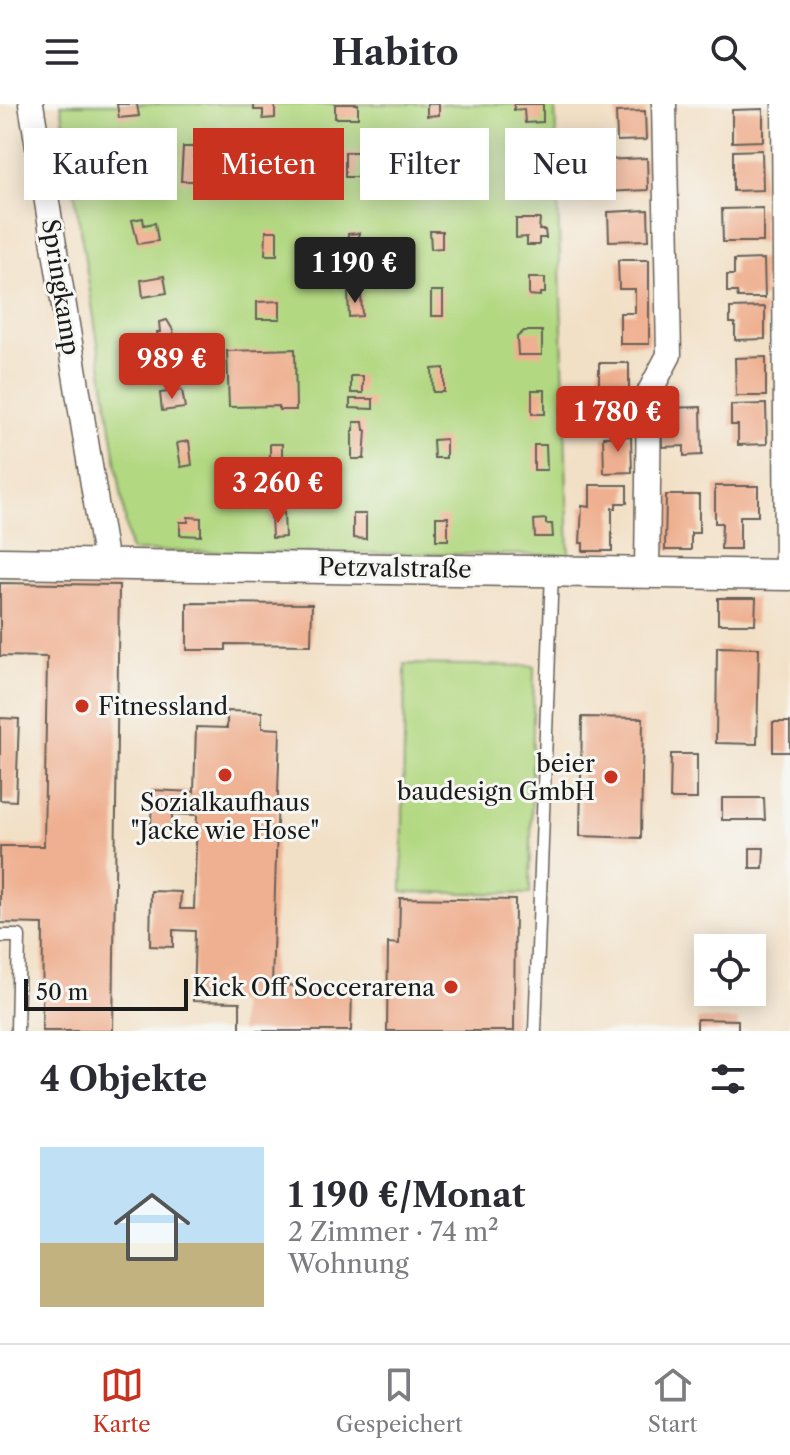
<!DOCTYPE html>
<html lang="de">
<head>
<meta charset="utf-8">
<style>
	:root { --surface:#fff; --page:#f2f2f3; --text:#2b2b33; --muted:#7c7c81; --line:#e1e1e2; --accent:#c8321e }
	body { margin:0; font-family:"Libre Caslon Text",serif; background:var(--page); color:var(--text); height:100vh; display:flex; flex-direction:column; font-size:30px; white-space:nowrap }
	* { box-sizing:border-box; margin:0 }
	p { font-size:26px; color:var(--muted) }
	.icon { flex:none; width:44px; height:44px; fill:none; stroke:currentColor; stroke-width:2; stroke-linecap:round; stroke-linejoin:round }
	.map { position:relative; height:927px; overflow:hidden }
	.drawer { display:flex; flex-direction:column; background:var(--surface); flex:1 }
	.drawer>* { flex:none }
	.guide { position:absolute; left:24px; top:24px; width:742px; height:72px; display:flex; gap:16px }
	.buttons { position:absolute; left:694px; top:830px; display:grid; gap:16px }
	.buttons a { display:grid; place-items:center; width:72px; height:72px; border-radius:0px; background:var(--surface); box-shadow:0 4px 20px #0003; font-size:40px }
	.scale { position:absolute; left:24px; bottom:20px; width:164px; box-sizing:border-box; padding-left:8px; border:4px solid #1c1c1c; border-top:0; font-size:22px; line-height:28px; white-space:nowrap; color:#1c1c1c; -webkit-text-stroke:6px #f6f6f2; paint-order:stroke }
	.price { position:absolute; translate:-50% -68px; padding:0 18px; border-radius:8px; background:var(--accent); color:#fff; font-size:26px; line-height:52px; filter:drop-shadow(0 2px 4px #0008) }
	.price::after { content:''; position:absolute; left:50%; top:48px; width:24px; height:18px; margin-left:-12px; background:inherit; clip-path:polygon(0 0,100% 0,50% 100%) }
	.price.current { background:#222; color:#fff }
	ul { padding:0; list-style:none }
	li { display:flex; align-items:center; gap:24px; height:200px; padding:0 40px }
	li span { display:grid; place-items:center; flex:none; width:224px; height:160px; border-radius:0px; color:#555 }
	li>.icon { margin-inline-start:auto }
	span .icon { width:96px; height:96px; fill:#fffc; stroke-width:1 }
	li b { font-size:34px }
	h2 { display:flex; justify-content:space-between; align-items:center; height:96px; padding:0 40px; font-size:34px }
	.tag { padding:0 28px; border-radius:0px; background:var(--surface); box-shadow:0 4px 20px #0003; font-size:28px; line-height:72px }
	.tag.current { background:var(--accent); color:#fff }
	header { display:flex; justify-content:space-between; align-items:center; height:104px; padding:0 40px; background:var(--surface); font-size:36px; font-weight:800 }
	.menu { display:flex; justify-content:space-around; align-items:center; height:112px; border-top:2px solid var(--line); background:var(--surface); font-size:22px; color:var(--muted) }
	.menu a { display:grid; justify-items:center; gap:4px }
	.menu .current { color:var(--accent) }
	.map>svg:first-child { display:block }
	.green { fill:#b2d881; stroke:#677a4e; stroke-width:2 }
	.building { fill:#efb091 }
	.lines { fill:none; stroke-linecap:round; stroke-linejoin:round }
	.service-casing { stroke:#676158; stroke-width:15 }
	.minor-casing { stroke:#676158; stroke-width:27 }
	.tertiary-casing { stroke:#676158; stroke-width:33 }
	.service { stroke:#fff; stroke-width:12 }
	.minor { stroke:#fff; stroke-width:24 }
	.tertiary { stroke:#fff; stroke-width:30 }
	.poi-dot { fill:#c8321e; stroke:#f6f6f2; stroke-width:3 }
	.labels { text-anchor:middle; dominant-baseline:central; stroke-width:6; stroke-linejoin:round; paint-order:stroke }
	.street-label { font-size:24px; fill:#1c1c1c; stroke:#f6f6f2 }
	.poi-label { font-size:24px; fill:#1c1c1c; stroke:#f6f6f2; text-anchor:end }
</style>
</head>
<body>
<header><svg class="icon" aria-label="menu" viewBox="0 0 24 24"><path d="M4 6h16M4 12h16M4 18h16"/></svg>Habito<svg class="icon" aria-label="search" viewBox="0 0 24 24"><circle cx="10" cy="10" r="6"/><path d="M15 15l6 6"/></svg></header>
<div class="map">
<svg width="790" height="927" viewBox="0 0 790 927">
	<rect width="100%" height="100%" fill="#f6f6f2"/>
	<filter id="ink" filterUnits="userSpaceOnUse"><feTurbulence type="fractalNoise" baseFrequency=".0125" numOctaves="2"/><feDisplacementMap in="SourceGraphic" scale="16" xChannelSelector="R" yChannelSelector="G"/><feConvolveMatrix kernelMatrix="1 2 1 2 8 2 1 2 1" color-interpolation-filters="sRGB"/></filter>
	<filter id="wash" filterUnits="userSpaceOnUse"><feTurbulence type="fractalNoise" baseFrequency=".006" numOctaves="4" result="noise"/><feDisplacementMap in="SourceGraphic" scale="32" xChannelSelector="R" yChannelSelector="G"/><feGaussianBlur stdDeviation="1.8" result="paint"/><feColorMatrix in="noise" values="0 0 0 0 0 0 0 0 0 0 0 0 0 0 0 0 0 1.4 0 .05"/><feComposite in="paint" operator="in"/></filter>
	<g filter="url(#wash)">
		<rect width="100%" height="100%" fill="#f2e0c6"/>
		<g class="green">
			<polygon points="61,0 555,0 569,451 130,447"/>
			<polygon points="405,560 534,562 530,790 402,788"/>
		</g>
		<g id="blocks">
			<g class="building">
				<polygon points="117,0 137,0 139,12 119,14"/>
				<polygon points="254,0 275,0 275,14 263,15 263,6 254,6"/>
				<rect x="335" y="0" width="23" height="14"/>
				<polygon points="427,0 439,0 439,11 427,12"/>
				<polygon points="514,0 543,0 543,18 525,19 524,5 514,6"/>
				<polygon points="763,5 763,37 732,38 732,6"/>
				<polygon points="645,7 646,36 617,37 616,8"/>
				<polygon points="119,35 120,49 110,50 109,36"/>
				<polygon points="183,43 194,43 195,77 181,77"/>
				<polygon points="440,43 441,70 427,71 426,44"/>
				<polygon points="762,46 763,86 733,87 733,47"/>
				<polygon points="523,47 536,47 537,57 545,56 545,71 537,71 537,74 524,75"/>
				<rect x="345" y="48" width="13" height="25"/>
				<polygon points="647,54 648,86 604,88 603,56"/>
				<polygon points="257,56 276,57 276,76 257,76"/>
				<polygon points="146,57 148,77 124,80 122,60"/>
				<polygon points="763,104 763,138 723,138 722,105"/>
				<polygon points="648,106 649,136 609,137 608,108"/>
				<polygon points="143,114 144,121 155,119 158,137 138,140 132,116"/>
				<polygon points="516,115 540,115 539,126 545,126 546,134 539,134 539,141 527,141 527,133 516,134"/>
				<polygon points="266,127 277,127 277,151 265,151"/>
				<polygon points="430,127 442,127 442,144 431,145"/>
				<polygon points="359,129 359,140 365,140 365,148 359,149 360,154 348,154 348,130"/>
				<polygon points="764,155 765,194 738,194 737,188 727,188 727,171 734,171 734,156"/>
				<polygon points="618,156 649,156 649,240 620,240 620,209 635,209 635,185 619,185"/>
				<polygon points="164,172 167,189 143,193 141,176"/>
				<polygon points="529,174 545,174 545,189 540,189 540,192 529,191"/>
				<rect x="431" y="187" width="12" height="25"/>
				<polygon points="348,189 361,189 362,212 349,213"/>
				<polygon points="280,197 280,215 257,215 257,198"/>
				<polygon points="765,203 765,235 735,236 735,219 730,219 730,204"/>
				<polygon points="167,216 173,226 177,251 162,253 157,228 160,228 159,218"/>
				<polygon points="524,227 542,227 542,251 518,251 517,233"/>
				<polygon points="295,245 296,306 279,306 279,302 229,303 227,247"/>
				<polygon points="766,253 766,292 736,292 735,254"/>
				<polygon points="599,259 629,259 629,297 615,297 616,312 594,312 594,298 599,298"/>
				<polygon points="444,264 444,288 433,288 432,265"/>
				<rect x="351" y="272" width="12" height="17"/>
				<polygon points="182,286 185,304 162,307 160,289"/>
				<rect x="532" y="286" width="13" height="24"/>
				<polygon points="350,295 373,295 373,305 350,304"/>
				<polygon points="766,300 767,340 738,341 738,321 731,321 731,301"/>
				<polygon points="701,303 702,351 684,352 684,342 662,343 661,304"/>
				<polygon points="354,318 363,318 364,326 366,326 364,355 352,355 352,327 354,327"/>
				<polygon points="631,332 632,368 604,369 603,333"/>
				<polygon points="446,335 446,354 434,354 433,336"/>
				<polygon points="189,337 192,361 181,363 177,339"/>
				<rect x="270" y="340" width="12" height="17"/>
				<polygon points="534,341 546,341 547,366 534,366"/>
				<polygon points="590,381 627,381 627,399 616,399 616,404 612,404 612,447 583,447 583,439 580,439 582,402 590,403"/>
				<polygon points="715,382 758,382 758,412 740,412 740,445 721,445 722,419 715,419"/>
				<polygon points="666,391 699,391 699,429 691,429 691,446 665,446"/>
				<polygon points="284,408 285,433 272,434 271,409"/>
				<polygon points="353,410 366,410 366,435 353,434"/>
				<polygon points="188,413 201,414 201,432 180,431 180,418 188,418"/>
				<rect x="436" y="413" width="12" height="23"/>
				<polygon points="546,415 546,420 552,420 553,433 535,433 534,416"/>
				<polygon points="0,479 119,481 113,927 42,927 43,820 0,819 0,742 44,742 47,553 0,552"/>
				<polygon points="718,494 756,494 755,520 718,520"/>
				<polygon points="187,499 312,500 311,541 226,540 226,546 187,546"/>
				<polygon points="717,543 759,544 757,640 716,639"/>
				<polygon points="227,607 262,608 262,624 280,625 272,881 352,883 351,927 240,927 240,898 193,897 195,827 173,826 173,843 150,842 151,787 181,788 180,805 194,805 197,711 172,710 172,723 151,723 152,686 194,688 196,623 227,624"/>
				<polygon points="582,613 643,614 641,734 580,732"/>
				<polygon points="0,614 19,615 16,697 0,696"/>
				<rect x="773" y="618" width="17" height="30"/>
				<polygon points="671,650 697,650 697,695 670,695"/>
				<polygon points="722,694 764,694 765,716 722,716"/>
				<polygon points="750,744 764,744 763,764 750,764"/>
				<polygon points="400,794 515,796 514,927 387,927 388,839 399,840"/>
				<polygon points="697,915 738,916 738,927 697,927"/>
			</g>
		</g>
	</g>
	<g filter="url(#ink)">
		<use href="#blocks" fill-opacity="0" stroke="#676158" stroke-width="2"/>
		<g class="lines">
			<defs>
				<g id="service">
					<polyline points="0,832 19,832 17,927"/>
					<polyline points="535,927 552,467"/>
				</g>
				<g id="minor">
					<polyline points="31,0 106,460"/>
					<polyline points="784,0 787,471"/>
					<polyline points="647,470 649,289 669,251 664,0"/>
				</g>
				<polyline id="tertiary" points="0,459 790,471"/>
			</defs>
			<use href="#service" class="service-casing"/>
			<use href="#minor" class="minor-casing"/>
			<use href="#tertiary" class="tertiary-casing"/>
			<use href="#service" class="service"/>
			<use href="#minor" class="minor"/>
			<use href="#tertiary" class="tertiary"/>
		</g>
	</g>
	<g class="poi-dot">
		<circle cx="82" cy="602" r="8"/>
		<circle cx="225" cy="671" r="8"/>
		<circle cx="611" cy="673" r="8"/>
		<circle cx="451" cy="883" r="8"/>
	</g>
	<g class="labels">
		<g class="street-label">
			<text transform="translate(61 183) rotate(81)">Springkamp</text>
			<text transform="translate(395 464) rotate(1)">Petzvalstraße</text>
		</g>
		<g class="poi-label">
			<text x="98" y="602" text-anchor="start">Fitnessland</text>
			<text x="595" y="659">beier<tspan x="595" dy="28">baudesign GmbH</tspan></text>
			<text x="225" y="698" text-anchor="middle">Sozialkaufhaus<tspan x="225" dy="28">"Jacke wie Hose"</tspan></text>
			<text x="435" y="883">Kick Off Soccerarena</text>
		</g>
	</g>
</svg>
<div class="buttons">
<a><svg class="icon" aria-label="locate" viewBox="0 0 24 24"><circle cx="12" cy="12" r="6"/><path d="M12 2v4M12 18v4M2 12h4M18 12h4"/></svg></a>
</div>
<div class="scale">50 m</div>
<b class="price current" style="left:355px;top:201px">1 190 €</b>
<b class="price" style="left:172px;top:297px">989 €</b>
<b class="price" style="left:618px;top:350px">1 780 €</b>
<b class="price" style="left:278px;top:421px">3 260 €</b>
<div class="guide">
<a class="tag">Kaufen</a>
<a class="tag current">Mieten</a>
<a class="tag">Filter</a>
<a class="tag">Neu</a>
</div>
</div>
<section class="drawer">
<h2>4 Objekte<svg class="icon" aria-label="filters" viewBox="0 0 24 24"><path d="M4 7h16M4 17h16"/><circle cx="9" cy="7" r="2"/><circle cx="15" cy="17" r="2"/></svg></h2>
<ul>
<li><span style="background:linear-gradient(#bfe0f5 60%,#c2b280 0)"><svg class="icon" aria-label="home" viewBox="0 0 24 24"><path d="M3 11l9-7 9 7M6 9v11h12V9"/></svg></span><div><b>1 190 €/Monat</b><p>2 Zimmer · 74 m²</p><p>Wohnung</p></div></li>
</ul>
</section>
<nav class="menu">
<a class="current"><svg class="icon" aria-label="map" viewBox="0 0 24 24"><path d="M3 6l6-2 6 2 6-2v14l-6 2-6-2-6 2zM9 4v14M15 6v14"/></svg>Karte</a>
<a><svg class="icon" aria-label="saved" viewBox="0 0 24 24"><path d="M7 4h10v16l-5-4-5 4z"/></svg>Gespeichert</a>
<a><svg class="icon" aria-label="home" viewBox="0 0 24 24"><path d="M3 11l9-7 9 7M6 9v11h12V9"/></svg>Start</a>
</nav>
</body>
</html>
